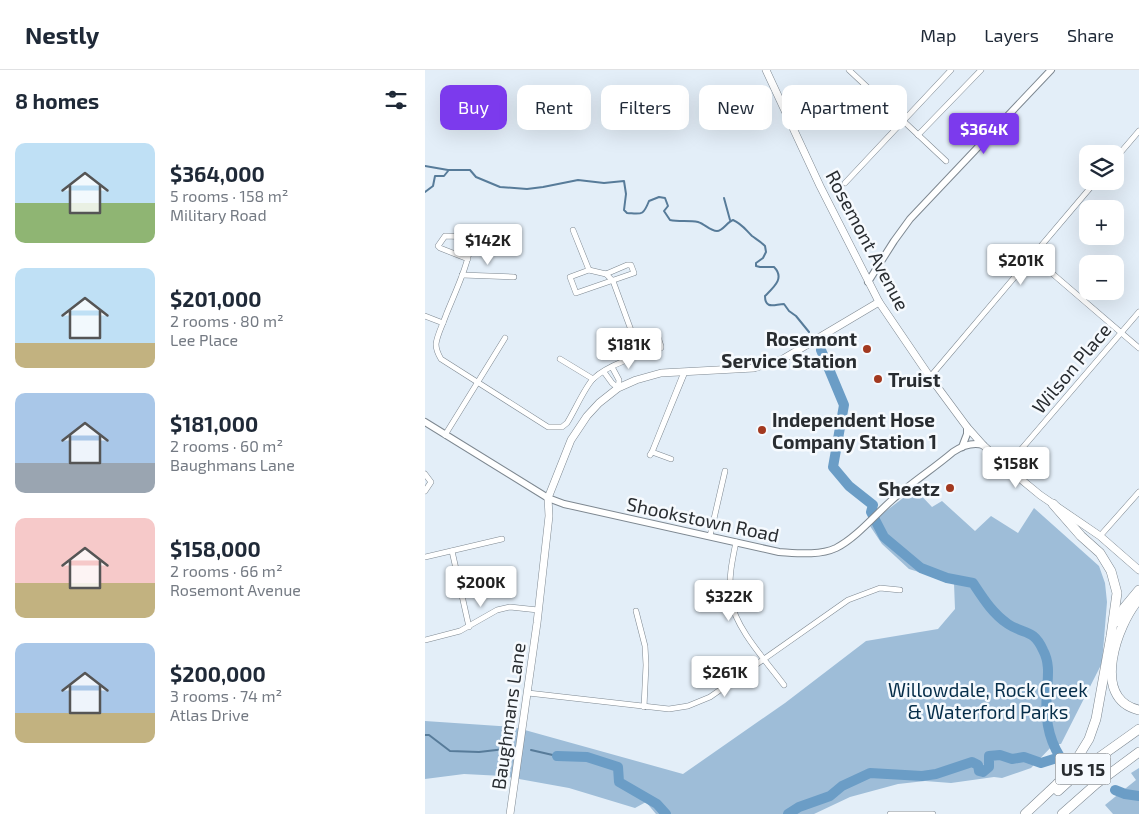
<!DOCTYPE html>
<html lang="en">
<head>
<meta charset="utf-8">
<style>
	:root { --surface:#fff; --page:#f2f2f3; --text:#1f2937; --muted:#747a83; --line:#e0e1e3; --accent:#7c3aed }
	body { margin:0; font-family:"Exo 2",sans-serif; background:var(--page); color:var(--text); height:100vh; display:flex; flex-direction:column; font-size:19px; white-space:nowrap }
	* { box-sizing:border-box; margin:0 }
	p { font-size:16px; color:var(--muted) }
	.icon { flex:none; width:28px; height:28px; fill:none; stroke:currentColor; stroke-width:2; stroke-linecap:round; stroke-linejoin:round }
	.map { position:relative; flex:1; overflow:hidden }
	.drawer { display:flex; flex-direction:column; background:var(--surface); width:425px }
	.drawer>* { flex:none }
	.hud { position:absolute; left:15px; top:15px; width:475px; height:45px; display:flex; gap:10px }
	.tools { position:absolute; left:654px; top:75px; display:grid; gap:10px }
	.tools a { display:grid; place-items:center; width:45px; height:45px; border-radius:10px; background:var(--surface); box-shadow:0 5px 20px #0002; font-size:25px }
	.price { position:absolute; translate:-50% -42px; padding:0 11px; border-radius:5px; background:#fff; color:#222; font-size:16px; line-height:32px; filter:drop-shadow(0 1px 2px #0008) }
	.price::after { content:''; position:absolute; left:50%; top:30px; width:15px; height:11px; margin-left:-8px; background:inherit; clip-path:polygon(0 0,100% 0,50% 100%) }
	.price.active { background:var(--accent); color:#fff }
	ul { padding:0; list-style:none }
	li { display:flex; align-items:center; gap:15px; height:125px; padding:0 15px }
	li span { display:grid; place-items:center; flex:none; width:140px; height:100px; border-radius:10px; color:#555 }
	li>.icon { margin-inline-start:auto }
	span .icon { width:60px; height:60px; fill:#fffc; stroke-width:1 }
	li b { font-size:21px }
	h2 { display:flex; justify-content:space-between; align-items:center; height:60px; padding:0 15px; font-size:21px }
	.tag { padding:0 18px; border-radius:10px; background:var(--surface); box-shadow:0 5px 20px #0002; font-size:18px; line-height:45px }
	.tag.active { background:var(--accent); color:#fff }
	header { display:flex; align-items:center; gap:30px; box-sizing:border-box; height:70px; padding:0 25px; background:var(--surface); border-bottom:1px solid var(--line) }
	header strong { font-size:24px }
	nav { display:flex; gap:28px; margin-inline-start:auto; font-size:18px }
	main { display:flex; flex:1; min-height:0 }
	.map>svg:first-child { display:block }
	.green { fill:#9ebdd8 }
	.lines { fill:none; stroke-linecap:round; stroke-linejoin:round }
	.stream { stroke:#577b99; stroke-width:2 }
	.river { stroke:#6b9dc6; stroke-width:10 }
	.minor-casing { stroke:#7e8891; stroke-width:6 }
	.tertiary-casing { stroke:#7e8891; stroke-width:8 }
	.secondary-casing { stroke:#7e8891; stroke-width:8 }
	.motorway-casing { stroke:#7e8891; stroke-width:10 }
	.minor { stroke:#fff; stroke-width:5 }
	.tertiary { stroke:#fff; stroke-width:6 }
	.secondary { stroke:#fff; stroke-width:7 }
	.motorway { stroke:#fff; stroke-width:9 }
	.poi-dot { fill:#a23920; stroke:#f6fafe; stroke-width:2 }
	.labels { text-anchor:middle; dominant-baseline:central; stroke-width:5; stroke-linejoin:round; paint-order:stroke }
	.shield { fill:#f6fafe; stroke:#666a6e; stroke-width:1 }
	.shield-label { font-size:18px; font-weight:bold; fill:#292d31 }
	.street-label { font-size:19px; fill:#292d31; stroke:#f6fafe }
	.poi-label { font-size:19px; font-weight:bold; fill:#292d31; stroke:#f6fafe; text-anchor:end }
	.park-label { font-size:19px; fill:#062e4a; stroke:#f6fafe }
</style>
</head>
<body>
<header>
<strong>Nestly</strong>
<nav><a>Map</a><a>Layers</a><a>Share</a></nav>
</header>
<main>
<section class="drawer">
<h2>8 homes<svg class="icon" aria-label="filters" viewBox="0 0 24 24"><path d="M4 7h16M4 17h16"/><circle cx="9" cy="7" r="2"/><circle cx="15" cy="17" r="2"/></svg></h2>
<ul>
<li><span style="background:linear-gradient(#bfe0f5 60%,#8fb573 0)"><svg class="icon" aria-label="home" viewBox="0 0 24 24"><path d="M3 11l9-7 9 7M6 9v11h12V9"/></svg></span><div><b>$364,000</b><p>5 rooms · 158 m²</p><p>Military Road</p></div></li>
<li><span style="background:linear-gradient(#bfe0f5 75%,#c2b280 0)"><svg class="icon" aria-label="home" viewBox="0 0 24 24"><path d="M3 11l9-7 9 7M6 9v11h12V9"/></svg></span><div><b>$201,000</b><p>2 rooms · 80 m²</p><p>Lee Place</p></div></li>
<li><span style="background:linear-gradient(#a9c7e8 70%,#9aa5b1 0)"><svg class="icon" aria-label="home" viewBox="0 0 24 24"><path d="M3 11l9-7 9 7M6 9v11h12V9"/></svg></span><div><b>$181,000</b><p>2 rooms · 60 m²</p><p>Baughmans Lane</p></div></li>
<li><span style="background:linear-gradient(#f6c9c9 65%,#c2b280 0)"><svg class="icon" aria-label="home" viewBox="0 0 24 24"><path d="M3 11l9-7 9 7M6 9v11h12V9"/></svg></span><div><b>$158,000</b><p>2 rooms · 66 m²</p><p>Rosemont Avenue</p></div></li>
<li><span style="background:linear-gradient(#a9c7e8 70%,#c2b280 0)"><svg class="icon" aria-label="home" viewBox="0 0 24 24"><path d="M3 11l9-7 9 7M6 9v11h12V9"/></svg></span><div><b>$200,000</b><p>3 rooms · 74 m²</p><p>Atlas Drive</p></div></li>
</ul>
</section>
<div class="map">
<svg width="714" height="744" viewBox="0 0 714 744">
	<rect width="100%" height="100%" fill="#e3eef8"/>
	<g class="green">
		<polygon points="486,415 457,444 490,419 507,437 517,431 550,461 566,446 593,463 609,438 674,496 680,513 682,532 677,593 636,674 629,674 606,698 577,708 569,707 526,713 500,711 473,714 425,727 389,744 231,744 221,732 210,738 144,718 78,706 39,704 0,709 0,651 89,657 258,704 360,633 441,571 513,559 530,539 529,513 484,499 457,474 445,456"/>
		<polygon points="714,698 714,744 688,744 680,735 711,710 706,703"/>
	</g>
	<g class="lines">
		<g class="stream">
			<path d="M 0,96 L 23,100 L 45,100 L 51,107 L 75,117 L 102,119 L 118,117 L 153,110 L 179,113 L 199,111 L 201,124 L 199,140 L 202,143 C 217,144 218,146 224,131 L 234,127 L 240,128 L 243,136 L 239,141 L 245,150 C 254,152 264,150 273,152 C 280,154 285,161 292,161 C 298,161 302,152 308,150 C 317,154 320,159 327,166 C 331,169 336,172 340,176 L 341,182 L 338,188 L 331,193 L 331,196 L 335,197 L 349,197 C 360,208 349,217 340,226 C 340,240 350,234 359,234 L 364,241 L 371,246 L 384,262"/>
			<polyline points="0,122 8,116 10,106 19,106 23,101"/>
			<polyline points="299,128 305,150"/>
			<polyline points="0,665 4,665 25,681 54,682 80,679"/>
			<polyline points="106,680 132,686"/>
		</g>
		<g class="river">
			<polyline points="132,686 162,687 193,697 194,712 232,734 241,744"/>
			<polyline points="690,720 700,724 714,726"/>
			<path d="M 363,744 L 374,737 L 405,726 L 417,716 L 445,703 L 497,706 L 511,704 L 547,692 L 553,695 L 554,701 L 558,702 L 564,697 L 564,686 L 575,685 L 587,689 L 599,687 L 616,693 L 635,687 C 622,666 620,645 622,621 C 623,606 625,593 618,580 C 608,558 599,565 583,554 C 567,543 558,528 548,513 L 522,508 L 496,498 L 459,467 L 446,442 L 448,435 L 424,416 L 408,397 L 419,335 L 396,280"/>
		</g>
		<defs>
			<g id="minor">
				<polyline points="424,0 521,91"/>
				<polyline points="493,65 556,0"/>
				<polyline points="690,89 714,61"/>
				<polyline points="420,113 526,0"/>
				<polyline points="148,160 164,200"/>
				<polyline points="608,187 714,278"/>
				<path d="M 43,189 L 15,178 L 13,176 L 20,166 L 47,167 C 44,194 31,220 21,245 C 18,254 12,265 11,274 C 11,280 13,284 16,289 L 123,357 L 137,357 L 142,353 C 149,342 160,317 168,309 C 182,295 217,284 236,278 L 236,276 L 232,264 L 210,271"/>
				<polygon points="202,195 206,195 209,203 151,223 145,207 164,200 181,204"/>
				<polyline points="181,204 188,211 210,271 213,285"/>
				<polyline points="37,205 89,207"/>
				<polyline points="0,246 18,253"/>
				<polyline points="135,289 168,309"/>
				<polyline points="187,297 194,310 193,318"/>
				<polyline points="179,302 187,313 193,318"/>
				<polyline points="505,307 671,111"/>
				<polyline points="20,365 80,268"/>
				<polyline points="227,382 257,307 260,302 227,382 225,385 227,382"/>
				<polyline points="227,382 246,389"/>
				<polyline points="581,397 714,242"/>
				<polyline points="0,404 6,412 0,421"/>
				<polyline points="285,466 300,401"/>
				<polyline points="675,466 714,422"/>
				<path d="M 311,472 C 307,491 303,510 306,530 C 310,558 342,592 359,615"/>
				<polyline points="27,481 44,557"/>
				<polyline points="0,487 77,469"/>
				<polyline points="211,541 220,576 221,595 219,637"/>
				<polyline points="0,570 35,561 72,540 85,537 113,540"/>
				<polyline points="103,623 244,639 263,636 285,627 423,530 455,518 475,520"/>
				<polyline points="465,744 508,744"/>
			</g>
			<g id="tertiary">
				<polyline points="443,212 469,171 485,149 626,0"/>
				<path d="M 0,352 L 123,428 L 139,434 L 354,482 C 371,483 394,486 411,478 C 431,468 450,445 467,430 C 486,413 508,399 528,382 C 537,376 547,372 558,375"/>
				<polyline points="537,377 542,364 542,357"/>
			</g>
			<g id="secondary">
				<polyline points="341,0 395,116 454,232 505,307 542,357 558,375 587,402 615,425 675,466 714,500"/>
				<polyline points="85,744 112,553 124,446 123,428 146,370 162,346 174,333 193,318 211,310 236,303 329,298 358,289 454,232"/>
			</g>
			<g id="motorway">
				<path d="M 714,529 C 692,554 665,629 714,640"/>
				<polyline points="691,552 699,538 714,520"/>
				<polyline points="633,721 655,701 714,659"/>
				<polyline points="600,744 631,715 645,700 664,669 671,649 686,566 692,523 686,501 675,483 656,466 628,434"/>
				<polyline points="637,744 671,714 714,682"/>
			</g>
		</defs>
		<use href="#minor" class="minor-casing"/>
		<use href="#tertiary" class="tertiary-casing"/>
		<use href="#secondary" class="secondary-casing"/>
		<use href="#motorway" class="motorway-casing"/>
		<use href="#minor" class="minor"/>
		<use href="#tertiary" class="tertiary"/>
		<use href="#secondary" class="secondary"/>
		<use href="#motorway" class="motorway"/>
	</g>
	<g class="poi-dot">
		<circle cx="442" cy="279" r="5"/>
		<circle cx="453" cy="309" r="5"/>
		<circle cx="337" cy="360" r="5"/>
		<circle cx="525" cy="418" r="5"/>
	</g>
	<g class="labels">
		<rect class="shield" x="630.5" y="683.5" width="55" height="31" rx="4"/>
		<g class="shield-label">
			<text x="658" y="699">US 15</text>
		</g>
		<g class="street-label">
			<text transform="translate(443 170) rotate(62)">Rosemont Avenue</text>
			<text transform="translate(646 298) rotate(-50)">Wilson Place</text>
			<text transform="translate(278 449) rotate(12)">Shookstown Road</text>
			<text transform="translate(83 646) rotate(-82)">Baughmans Lane</text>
		</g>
		<g class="poi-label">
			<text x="432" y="268">Rosemont<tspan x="432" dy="22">Service Station</tspan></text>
			<text x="463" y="309" text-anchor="start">Truist</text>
			<text x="347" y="349" text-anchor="start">Independent Hose<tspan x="347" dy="22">Company Station 1</tspan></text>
			<text x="515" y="418">Sheetz</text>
		</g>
		<g class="park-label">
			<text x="563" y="619">Willowdale, Rock Creek<tspan x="563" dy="22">&amp; Waterford Parks</tspan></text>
		</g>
	</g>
</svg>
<div class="tools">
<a><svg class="icon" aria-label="layers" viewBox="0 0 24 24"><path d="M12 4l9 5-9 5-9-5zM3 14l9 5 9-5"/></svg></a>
<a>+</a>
<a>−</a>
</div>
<b class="price active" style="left:559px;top:85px">$364K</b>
<b class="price" style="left:63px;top:196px">$142K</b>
<b class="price" style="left:596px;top:216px">$201K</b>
<b class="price" style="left:204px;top:300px">$181K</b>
<b class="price" style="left:591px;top:419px">$158K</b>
<b class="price" style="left:56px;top:538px">$200K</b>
<b class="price" style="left:304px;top:552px">$322K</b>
<b class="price" style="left:300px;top:628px">$261K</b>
<div class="hud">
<a class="tag active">Buy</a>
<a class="tag">Rent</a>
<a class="tag">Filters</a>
<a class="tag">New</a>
<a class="tag">Apartment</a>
</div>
</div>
</main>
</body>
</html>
